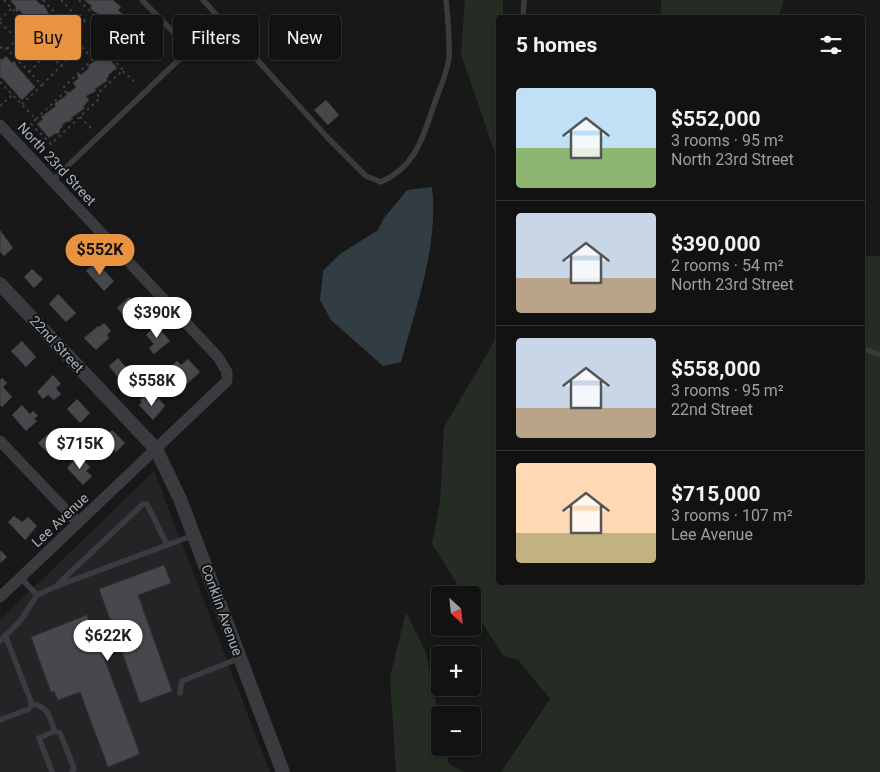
<!DOCTYPE html>
<html lang="en">
<head>
<meta charset="utf-8">
<style>
	:root { --surface:#121213; --page:#1b1b1c; --text:#f1f3f6; --muted:#9c9ea0; --line:#313233; --accent:#e99240 }
	body { margin:0; font-family:Roboto,sans-serif; background:var(--page); color:var(--text); height:100vh; display:flex; flex-direction:column; font-size:19px; white-space:nowrap }
	* { box-sizing:border-box; margin:0 }
	p { font-size:16px; color:var(--muted) }
	.icon { flex:none; width:28px; height:28px; fill:none; stroke:currentColor; stroke-width:2; stroke-linecap:round; stroke-linejoin:round }
	.map { position:relative; flex:1; overflow:hidden }
	.details { position:absolute; left:496px; top:15px; width:369px; height:570px; display:flex; flex-direction:column; background:var(--surface); border-radius:5px; box-shadow:0 1px 4px #0004,0 0 0 1px var(--line) }
	.details>* { flex:none }
	.top-card { position:absolute; left:15px; top:15px; width:406px; height:45px; display:flex; gap:10px }
	.needle { width:32px; rotate:153deg }
	.tools { position:absolute; left:431px; top:586px; display:grid; gap:10px }
	.tools a { display:grid; place-items:center; width:50px; height:50px; border-radius:5px; background:var(--surface); box-shadow:0 1px 4px #0004,0 0 0 1px var(--line); font-size:25px }
	.price { position:absolute; translate:-50% -42px; padding:0 11px; border-radius:18px; background:#fff; color:#222; font-size:16px; line-height:32px; filter:drop-shadow(0 1px 2px #0008) }
	.price::after { content:''; position:absolute; left:50%; top:30px; width:15px; height:11px; margin-left:-8px; background:inherit; clip-path:polygon(0 0,100% 0,50% 100%) }
	.price.current { background:var(--accent); color:#111 }
	ul { padding:0; list-style:none }
	li { display:flex; align-items:center; gap:15px; height:125px; padding:0 20px }
	li+li { border-top:1px solid var(--line) }
	li span { display:grid; place-items:center; flex:none; width:140px; height:100px; border-radius:5px; color:#555 }
	li>.icon { margin-inline-start:auto }
	span .icon { width:60px; height:60px; fill:#fffc; stroke-width:1 }
	li b { font-size:21px }
	h2 { display:flex; justify-content:space-between; align-items:center; height:60px; padding:0 20px; font-size:21px }
	.pill { padding:0 18px; border-radius:5px; background:var(--surface); box-shadow:0 1px 4px #0004,0 0 0 1px var(--line); font-size:18px; line-height:45px }
	.pill.current { background:var(--accent); color:#111 }
	.map>svg:first-child { display:block }
	.built { fill:#242426 }
	.green { fill:#242c24 }
	.water { fill:#313d42 }
	.building { fill:#47484c; stroke:#323235 }
	.lines { fill:none; stroke-linecap:round; stroke-linejoin:round }
	.path { stroke:#3f4245; stroke-width:2; stroke-dasharray:2.5 4; stroke-linecap:butt }
	.service { stroke:#393b3e; stroke-width:5.5 }
	.minor { stroke:#393b3e; stroke-width:11 }
	.tertiary { stroke:#393b3e; stroke-width:14 }
	.labels { text-anchor:middle; dominant-baseline:central; stroke-width:4; stroke-linejoin:round; paint-order:stroke }
	.street-label { font-size:14px; fill:#aab1b9; stroke:#121314 }
</style>
</head>
<body>
<div class="map">
<svg width="880" height="772" viewBox="0 0 880 772">
	<rect width="100%" height="100%" fill="#181819"/>
	<polygon class="built" points="154,471 270,772 0,772 0,620"/>
	<g class="green">
		<polygon points="465,0 503,0 503,17 499,18 499,165 461,54"/>
		<polygon points="661,0 784,0 778,18 661,17"/>
		<polygon points="863,256 880,256 880,772 501,772 550,699 518,660 503,656 473,608 472,595 464,595 432,544 440,502 444,427 490,349 499,330 499,582 862,582"/>
		<polygon points="406,612 426,653 440,722 440,748 445,748 449,764 464,772 396,772 390,677"/>
	</g>
	<path class="water" d="M 432,187 C 439,245 416,306 401,362 L 383,366 L 331,320 L 320,300 L 323,271 L 340,254 L 378,230 L 384,218 L 407,190 Z"/>
	<g class="building">
		<polygon points="10,0 36,0 41,5 43,4 49,14 45,17 52,23 54,21 56,24 55,25 63,34 65,33 68,40 75,48 62,60 52,49 50,52 40,39 39,41 36,37 38,36 32,29 35,27 26,19 27,18 19,10 17,12 15,9 16,7"/>
		<polygon points="84,0 113,0 121,7 118,10 140,30 128,43 120,35 118,37 116,34 118,33 112,27 110,28 107,26 109,24 105,21 107,19 93,11 90,8 92,6"/>
		<polygon points="219,23 230,34 216,48 205,37"/>
		<polygon points="105,54 117,68 108,75 109,76 106,79 108,80 95,89 96,91 86,96 89,100 83,107 85,108 71,118 73,119 70,121 66,122 62,125 63,126 59,130 60,132 57,134 56,133 49,138 37,124 43,119 41,117 56,106 54,104 67,95 66,94 68,91 69,93 76,87 73,83 79,78 77,76 80,73 81,75 89,68 88,66"/>
		<polygon points="6,56 12,63 14,61 16,63 15,64 35,87 22,100 1,77 0,78 0,58 2,60"/>
		<polygon points="326,100 339,115 328,125 314,110"/>
		<polygon points="0,230 13,248 4,256 0,252"/>
		<polygon points="96,262 114,281 104,291 86,271"/>
		<polygon points="32,269 43,279 34,288 24,277"/>
		<polygon points="58,294 76,313 66,322 49,304"/>
		<polygon points="129,297 140,309 128,320 117,308"/>
		<polygon points="104,323 111,331 107,335 109,338 96,350 84,338 98,326 99,327"/>
		<polygon points="156,325 170,341 154,354 149,348 154,344 146,335"/>
		<polygon points="22,341 36,357 26,367 11,351"/>
		<polygon points="118,358 135,378 126,387 109,366"/>
		<polygon points="188,359 200,372 187,384 174,371 172,373 168,369 177,361 181,365"/>
		<polygon points="53,375 61,384 56,388 61,394 54,400 48,395 43,399 37,392"/>
		<polygon points="2,378 7,383 3,387 12,397 2,407 0,405 0,380"/>
		<polygon points="144,396 146,398 149,396 155,402 158,398 165,406 153,420 139,405 142,402 140,400"/>
		<polygon points="77,399 90,413 80,423 67,409"/>
		<polygon points="22,405 30,414 33,411 38,416 34,419 37,421 26,431 12,415"/>
		<polygon points="112,430 125,443 116,452 103,438"/>
		<polygon points="48,434 62,449 53,458 38,443"/>
		<polygon points="79,455 90,467 86,471 92,476 83,485 67,468"/>
		<polygon points="14,516 22,522 28,517 37,526 25,540 8,522"/>
		<polygon points="0,550 7,557 0,563"/>
		<polygon points="164,565 171,583 138,595 172,691 140,703 119,643 101,650 140,754 108,767 80,692 58,700 54,691 51,692 31,637 87,615 98,645 117,638 99,589"/>
	</g>
	<g class="lines">
		<g class="path">
			<polyline points="4,0 26,24 23,27 61,66 82,46"/>
			<polyline points="43,0 60,18 57,21 93,59 103,49"/>
			<polyline points="61,0 77,17"/>
			<polyline points="79,0 115,37"/>
			<circle cx="80" cy="20" r="4.5"/>
			<polyline points="0,20 12,8"/>
			<polyline points="0,22 39,62"/>
			<polyline points="68,32 77,23"/>
			<polyline points="0,48 4,46 42,85 22,104"/>
			<polyline points="7,49 26,30"/>
			<polyline points="123,71 134,81"/>
			<polyline points="29,72 48,53"/>
			<polyline points="0,82 36,119 31,124 51,144 100,98 97,94 123,70 103,49 115,37 125,49 153,22"/>
			<polyline points="42,85 61,66"/>
			<polyline points="0,106 12,95"/>
			<polyline points="80,117 94,131"/>
			<polyline points="36,119 67,90 64,87 93,59"/>
		</g>
		<g class="service">
			<path d="M 203,0 L 327,137 L 366,176 L 381,182 C 417,166 423,136 435,102 C 440,88 447,73 449,58 C 450,39 448,19 446,0"/>
			<polyline points="523,18 524,0"/>
			<polyline points="53,180 190,49 142,0"/>
			<polyline points="862,348 880,355"/>
			<polyline points="20,577 37,595 57,586 194,535"/>
			<polyline points="59,583 143,504 147,504 167,545"/>
			<polyline points="0,641 21,620 37,595"/>
			<polyline points="180,693 182,681 240,658"/>
			<path d="M 32,704 C 49,707 49,716 55,731 L 60,733 L 74,768 L 72,772"/>
			<polyline points="0,720 29,709 32,704 5,635"/>
			<polyline points="52,772 39,738 55,731"/>
		</g>
		<g class="minor">
			<polyline points="0,125 218,357 227,372 227,381 0,597"/>
			<polyline points="0,441 78,523"/>
		</g>
		<polyline class="tertiary" points="0,284 156,449 180,499 283,772"/>
	</g>
	<g class="labels">
		<g class="street-label">
			<text transform="translate(57 164) rotate(47)">North 23rd Street</text>
			<text transform="translate(57 344) rotate(47)">22nd Street</text>
			<text transform="translate(60 520) rotate(-43)">Lee Avenue</text>
			<text transform="translate(222 610) rotate(70)">Conklin Avenue</text>
		</g>
	</g>
</svg>
<div class="tools">
<a><svg class="needle" viewBox="-14 -14 28 28"><path d="M0-13l5 13h-10z" fill="#e53935"/><path d="M0 13l5-13h-10z" fill="#9c9ea0"/></svg></a>
<a>+</a>
<a>−</a>
</div>
<b class="price current" style="left:100px;top:276px">$552K</b>
<b class="price" style="left:157px;top:339px">$390K</b>
<b class="price" style="left:152px;top:407px">$558K</b>
<b class="price" style="left:80px;top:470px">$715K</b>
<b class="price" style="left:108px;top:662px">$622K</b>
<div class="top-card">
<a class="pill current">Buy</a>
<a class="pill">Rent</a>
<a class="pill">Filters</a>
<a class="pill">New</a>
</div>
<section class="details">
<h2>5 homes<svg class="icon" aria-label="filters" viewBox="0 0 24 24"><path d="M4 7h16M4 17h16"/><circle cx="9" cy="7" r="2"/><circle cx="15" cy="17" r="2"/></svg></h2>
<ul>
<li><span style="background:linear-gradient(#bfe0f5 60%,#8fb573 0)"><svg class="icon" aria-label="home" viewBox="0 0 24 24"><path d="M3 11l9-7 9 7M6 9v11h12V9"/></svg></span><div><b>$552,000</b><p>3 rooms · 95 m²</p><p>North 23rd Street</p></div></li>
<li><span style="background:linear-gradient(#c9d6e8 65%,#b9a48a 0)"><svg class="icon" aria-label="home" viewBox="0 0 24 24"><path d="M3 11l9-7 9 7M6 9v11h12V9"/></svg></span><div><b>$390,000</b><p>2 rooms · 54 m²</p><p>North 23rd Street</p></div></li>
<li><span style="background:linear-gradient(#c9d6e8 70%,#b9a48a 0)"><svg class="icon" aria-label="home" viewBox="0 0 24 24"><path d="M3 11l9-7 9 7M6 9v11h12V9"/></svg></span><div><b>$558,000</b><p>3 rooms · 95 m²</p><p>22nd Street</p></div></li>
<li><span style="background:linear-gradient(#ffd9b3 70%,#c2b280 0)"><svg class="icon" aria-label="home" viewBox="0 0 24 24"><path d="M3 11l9-7 9 7M6 9v11h12V9"/></svg></span><div><b>$715,000</b><p>3 rooms · 107 m²</p><p>Lee Avenue</p></div></li>
</ul>
</section>
</div>
</body>
</html>
